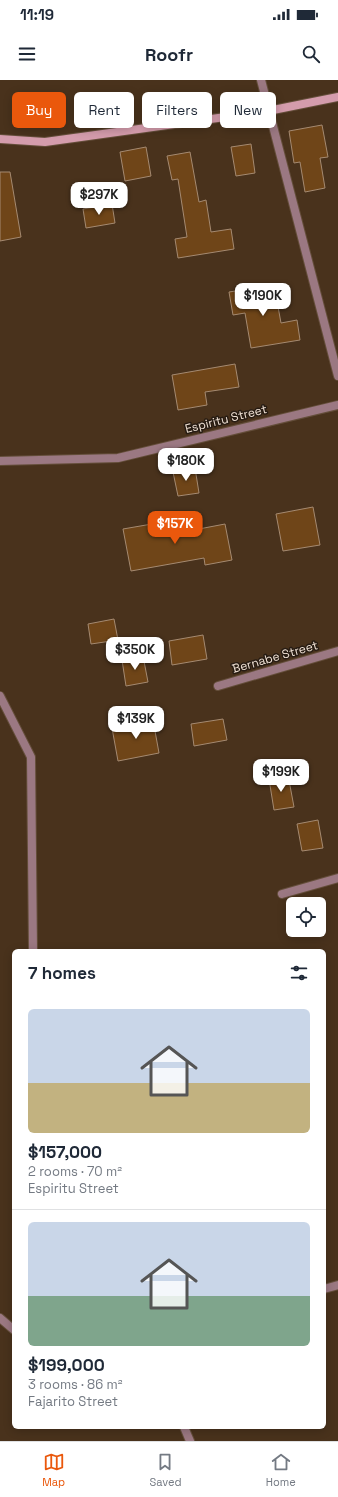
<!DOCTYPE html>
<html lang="en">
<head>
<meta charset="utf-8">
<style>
	:root { --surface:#fff; --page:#f2f2f3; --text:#1f2937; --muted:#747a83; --line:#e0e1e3; --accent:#ea580c }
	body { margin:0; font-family:"Space Grotesk",sans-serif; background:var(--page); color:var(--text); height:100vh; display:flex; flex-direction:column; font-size:15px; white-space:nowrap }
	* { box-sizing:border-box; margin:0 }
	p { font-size:13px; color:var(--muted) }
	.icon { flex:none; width:22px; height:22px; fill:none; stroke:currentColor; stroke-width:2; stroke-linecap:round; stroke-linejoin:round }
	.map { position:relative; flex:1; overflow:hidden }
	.side { position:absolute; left:12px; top:869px; width:314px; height:480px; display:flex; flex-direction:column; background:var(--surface); border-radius:6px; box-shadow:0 2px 10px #0003 }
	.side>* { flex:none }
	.banner { position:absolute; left:12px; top:12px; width:314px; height:36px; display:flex; gap:8px }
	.buttons { position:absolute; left:286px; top:817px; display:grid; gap:8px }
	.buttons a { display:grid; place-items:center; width:40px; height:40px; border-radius:6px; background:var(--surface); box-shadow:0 2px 10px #0003; font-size:20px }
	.price { position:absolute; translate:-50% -34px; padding:0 9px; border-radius:8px; background:#fff; color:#222; font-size:13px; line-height:26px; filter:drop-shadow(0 1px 2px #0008) }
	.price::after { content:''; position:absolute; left:50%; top:24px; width:12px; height:9px; margin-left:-6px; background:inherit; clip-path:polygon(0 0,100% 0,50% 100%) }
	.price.on { background:var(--accent); color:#fff }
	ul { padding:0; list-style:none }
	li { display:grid; align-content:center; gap:8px; height:212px; padding:0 16px }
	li+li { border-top:1px solid var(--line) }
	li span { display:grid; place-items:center; height:124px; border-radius:6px; color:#555 }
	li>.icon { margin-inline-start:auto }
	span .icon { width:72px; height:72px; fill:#fffc; stroke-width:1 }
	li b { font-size:17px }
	h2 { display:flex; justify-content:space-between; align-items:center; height:48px; padding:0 16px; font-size:17px }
	.tag { padding:0 14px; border-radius:6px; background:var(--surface); box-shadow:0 2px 10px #0003; font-size:14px; line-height:36px }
	.tag.on { background:var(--accent); color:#fff }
	.status { display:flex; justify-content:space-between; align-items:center; height:28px; padding:0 20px; background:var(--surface); direction:ltr }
	.status svg { height:11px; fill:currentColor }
	header { display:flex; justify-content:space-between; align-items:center; height:52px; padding:0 16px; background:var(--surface); font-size:18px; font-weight:800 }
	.dock { display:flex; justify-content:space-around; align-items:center; height:56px; border-top:1px solid var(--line); background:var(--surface); font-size:11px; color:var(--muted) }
	.dock a { display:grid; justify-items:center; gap:2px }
	.dock .on { color:var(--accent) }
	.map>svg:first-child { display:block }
	.building { fill:#6f4518; stroke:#a58a71 }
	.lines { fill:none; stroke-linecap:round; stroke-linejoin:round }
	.street-casing { stroke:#644e3a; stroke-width:10 }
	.secondary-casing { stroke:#644e3a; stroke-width:10 }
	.street { stroke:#9b7882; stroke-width:8 }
	.secondary { stroke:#d49cac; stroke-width:8 }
	.labels { text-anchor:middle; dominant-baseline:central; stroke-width:3; stroke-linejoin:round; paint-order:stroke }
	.street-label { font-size:12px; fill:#f1e2d5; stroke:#271c13 }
</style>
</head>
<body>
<div class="status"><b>11:19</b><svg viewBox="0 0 49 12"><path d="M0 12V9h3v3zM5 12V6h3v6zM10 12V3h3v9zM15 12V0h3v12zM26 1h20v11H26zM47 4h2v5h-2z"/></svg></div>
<header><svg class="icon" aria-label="menu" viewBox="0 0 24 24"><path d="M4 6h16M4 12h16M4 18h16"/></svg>Roofr<svg class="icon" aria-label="search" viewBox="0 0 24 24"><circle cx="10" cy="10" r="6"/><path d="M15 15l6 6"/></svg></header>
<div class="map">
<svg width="338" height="1361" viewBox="0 0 338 1361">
	<rect width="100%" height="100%" fill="#49321c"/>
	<g class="building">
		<polygon points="322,45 328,77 320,78 325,108 305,112 300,82 294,83 289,51"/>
		<polygon points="251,64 255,93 236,96 231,67"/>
		<polygon points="146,67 151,96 125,101 120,72"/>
		<polygon points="190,72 199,122 206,120 211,152 231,149 234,169 178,178 175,159 187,157 178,99 172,100 167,76"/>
		<polygon points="0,92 10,92 21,157 0,161"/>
		<polygon points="112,124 115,143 86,148 83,129"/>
		<polygon points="274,205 281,243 297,240 300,260 251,268 245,233 233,235 229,212"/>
		<polygon points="235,284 239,307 205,312 207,325 178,330 172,295"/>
		<polygon points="195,388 199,413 178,416 173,392"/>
		<polygon points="313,427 320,465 283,471 276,434"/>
		<polygon points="175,440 178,453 225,444 232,480 205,485 204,478 131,491 123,449"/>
		<polygon points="114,539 118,560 91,564 88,544"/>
		<polygon points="203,555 207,579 172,585 169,561"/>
		<polygon points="143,576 148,602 126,606 122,580"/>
		<polygon points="223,639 227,660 194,666 191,644"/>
		<polygon points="153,640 159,673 118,681 112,648"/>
		<polygon points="288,695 294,727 274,730 269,699"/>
		<polygon points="318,740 323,768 302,771 297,744"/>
	</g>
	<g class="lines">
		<defs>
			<g id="street">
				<polyline points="261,0 338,296"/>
				<polyline points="0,381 118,378 338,325"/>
				<polyline points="218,606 338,571"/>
				<polyline points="0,616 31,677 33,871"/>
				<polyline points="282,814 338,798"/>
				<polyline points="324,1209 338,1205"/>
				<polyline points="0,1238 14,1250"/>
				<polyline points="184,1347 190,1361"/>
			</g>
			<polyline id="secondary" points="0,59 45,62 268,31 338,17"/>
		</defs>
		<use href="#street" class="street-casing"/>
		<use href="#secondary" class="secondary-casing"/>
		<use href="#street" class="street"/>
		<use href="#secondary" class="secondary"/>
	</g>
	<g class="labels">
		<g class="street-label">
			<text transform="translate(226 339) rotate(-14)">Espiritu Street</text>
			<text transform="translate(275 577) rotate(-16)">Bernabe Street</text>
		</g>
	</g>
</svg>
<div class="buttons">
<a><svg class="icon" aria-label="locate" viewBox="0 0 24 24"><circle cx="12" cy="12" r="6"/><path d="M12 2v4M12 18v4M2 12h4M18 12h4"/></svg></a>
</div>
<b class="price" style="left:99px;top:136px">$297K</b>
<b class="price" style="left:263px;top:237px">$190K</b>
<b class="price" style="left:186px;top:402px">$180K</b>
<b class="price on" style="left:175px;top:465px">$157K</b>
<b class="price" style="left:135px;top:591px">$350K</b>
<b class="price" style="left:136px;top:660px">$139K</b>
<b class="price" style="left:281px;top:713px">$199K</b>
<div class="banner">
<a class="tag on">Buy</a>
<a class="tag">Rent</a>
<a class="tag">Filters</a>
<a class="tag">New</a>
</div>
<section class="side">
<h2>7 homes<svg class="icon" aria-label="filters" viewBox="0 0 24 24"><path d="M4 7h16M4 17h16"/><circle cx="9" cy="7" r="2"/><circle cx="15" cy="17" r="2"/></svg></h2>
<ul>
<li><span style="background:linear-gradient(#c9d6e8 60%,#c2b280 0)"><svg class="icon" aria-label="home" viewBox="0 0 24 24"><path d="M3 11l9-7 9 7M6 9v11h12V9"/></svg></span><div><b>$157,000</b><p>2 rooms · 70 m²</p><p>Espiritu Street</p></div></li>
<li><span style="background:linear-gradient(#c9d6e8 60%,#7fa58c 0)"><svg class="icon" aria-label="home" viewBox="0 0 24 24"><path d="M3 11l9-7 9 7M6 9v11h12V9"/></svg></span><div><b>$199,000</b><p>3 rooms · 86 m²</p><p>Fajarito Street</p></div></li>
</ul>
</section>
</div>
<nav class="dock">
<a class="on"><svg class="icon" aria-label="map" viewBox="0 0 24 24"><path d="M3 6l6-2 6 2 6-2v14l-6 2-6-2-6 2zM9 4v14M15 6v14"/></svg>Map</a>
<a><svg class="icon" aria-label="saved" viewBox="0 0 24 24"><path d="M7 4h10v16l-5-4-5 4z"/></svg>Saved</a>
<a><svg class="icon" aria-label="home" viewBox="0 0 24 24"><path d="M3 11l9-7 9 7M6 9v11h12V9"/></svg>Home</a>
</nav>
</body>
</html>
